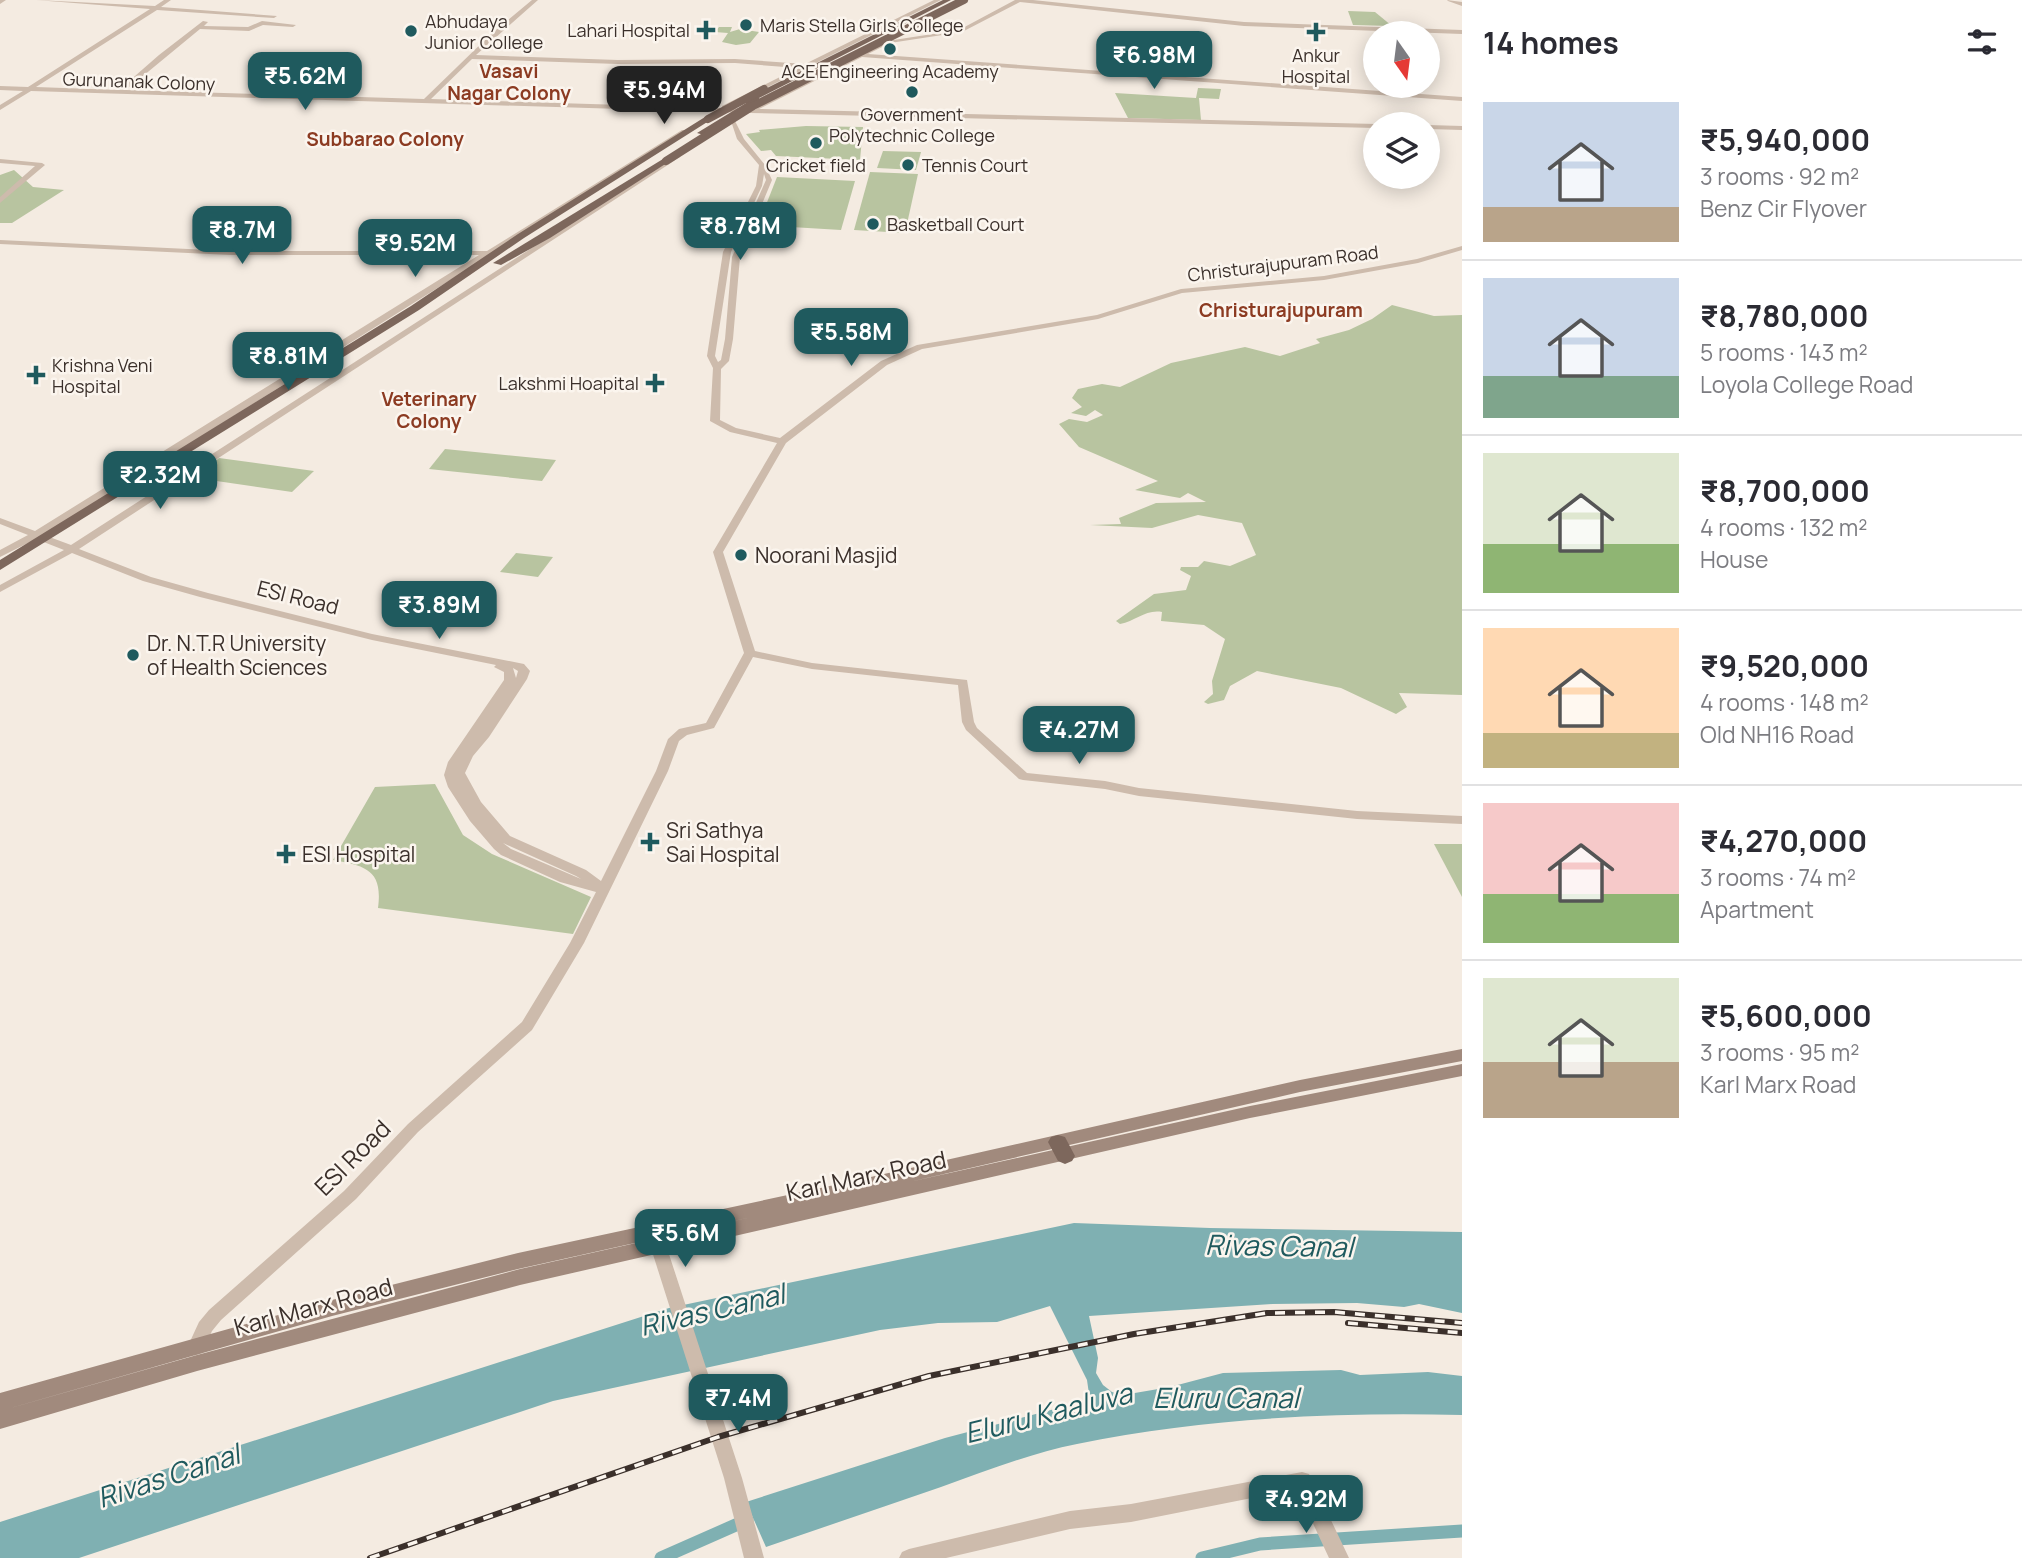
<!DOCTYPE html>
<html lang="en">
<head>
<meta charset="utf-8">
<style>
	:root { --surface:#fff; --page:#f7f7f7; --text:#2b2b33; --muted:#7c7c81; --line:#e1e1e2; --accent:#1f5a5e }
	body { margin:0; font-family:Manrope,sans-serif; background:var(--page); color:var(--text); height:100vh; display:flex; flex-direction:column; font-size:26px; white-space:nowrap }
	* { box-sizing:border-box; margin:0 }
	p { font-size:23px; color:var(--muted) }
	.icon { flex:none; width:38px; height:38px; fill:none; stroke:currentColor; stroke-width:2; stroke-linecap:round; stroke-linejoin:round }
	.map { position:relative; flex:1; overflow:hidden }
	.drawer { display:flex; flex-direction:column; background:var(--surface); width:560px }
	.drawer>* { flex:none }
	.needle { width:46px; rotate:166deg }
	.buttons { position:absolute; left:1363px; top:21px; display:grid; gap:14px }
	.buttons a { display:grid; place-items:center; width:77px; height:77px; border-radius:50%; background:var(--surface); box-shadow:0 4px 18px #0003; font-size:35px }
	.price { position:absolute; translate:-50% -60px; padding:0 16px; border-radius:14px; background:var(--accent); color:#fff; font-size:23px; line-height:46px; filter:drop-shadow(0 2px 4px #0008) }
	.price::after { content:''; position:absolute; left:50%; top:42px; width:21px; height:16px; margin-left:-10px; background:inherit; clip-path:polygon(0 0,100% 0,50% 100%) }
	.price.current { background:#222; color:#fff }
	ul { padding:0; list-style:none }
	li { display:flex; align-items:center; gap:21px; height:175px; padding:0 21px }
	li+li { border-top:2px solid var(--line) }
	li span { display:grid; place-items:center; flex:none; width:196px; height:140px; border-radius:0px; color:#555 }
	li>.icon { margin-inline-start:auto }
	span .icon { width:84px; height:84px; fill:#fffc; stroke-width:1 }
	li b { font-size:30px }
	h2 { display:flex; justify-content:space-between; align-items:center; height:84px; padding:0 21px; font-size:30px }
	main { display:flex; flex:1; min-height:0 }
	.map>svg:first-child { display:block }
	.green { fill:#b8c4a0 }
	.water { fill:#7fb0b2 }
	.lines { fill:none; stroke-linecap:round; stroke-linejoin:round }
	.canal { stroke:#7fb0b2; stroke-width:13 }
	.tertiary { fill:#cdbbac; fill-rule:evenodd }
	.secondary { fill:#a18a7d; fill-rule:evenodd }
	.primary { fill:#7d675c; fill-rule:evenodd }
	.rail-casing { stroke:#3b302b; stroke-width:6 }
	.rail { stroke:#fbf5ee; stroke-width:3.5; stroke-dasharray:10; stroke-linecap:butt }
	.primary-bridge { stroke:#7d675c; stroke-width:8 }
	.poi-dot { fill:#1f5a5e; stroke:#fbf5ee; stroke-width:2.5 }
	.labels { text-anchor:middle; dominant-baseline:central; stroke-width:5; stroke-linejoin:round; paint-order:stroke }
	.far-poi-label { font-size:18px; fill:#3b302b; stroke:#fbf5ee; text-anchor:start }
	.far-street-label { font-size:18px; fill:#3b302b; stroke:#fbf5ee }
	.far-neighbourhood-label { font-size:19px; font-weight:bold; fill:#8c3b22; stroke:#fbf5ee }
	.poi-label { font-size:21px; fill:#3b302b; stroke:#fbf5ee; text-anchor:start }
	.street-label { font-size:21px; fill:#3b302b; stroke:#fbf5ee }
	.near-street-label { font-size:24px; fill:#3b302b; stroke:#fbf5ee }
	.near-water-label { font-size:28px; font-style:italic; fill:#1f5a5e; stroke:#fbf5ee }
</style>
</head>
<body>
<main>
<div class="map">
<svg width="1462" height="1558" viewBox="0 0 1462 1558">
	<rect width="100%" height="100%" fill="#f4ebe1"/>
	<g class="green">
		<polygon points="1348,11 1375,12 1392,26 1353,25"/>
		<polygon points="719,27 732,27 730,32 740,29 759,32 750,43 736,45 722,42 728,33 715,32"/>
		<polygon points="1198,88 1221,89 1219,99 1199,98 1201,120 1128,118 1115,93 1196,98"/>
		<polygon points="806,126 863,127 860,160 776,156 771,150 761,151 746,134 760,132 759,130"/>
		<polygon points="883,151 921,152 916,170 877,168"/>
		<polygon points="14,170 33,187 64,190 12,223 0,223 0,175"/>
		<polygon points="870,172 918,174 905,233 854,230"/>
		<polygon points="777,177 855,181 841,230 758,225"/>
		<path d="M 1392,305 L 1434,316 L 1462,315 L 1462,695 L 1399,693 L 1407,707 L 1396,714 L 1341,688 L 1257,671 L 1230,686 L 1224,700 L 1208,704 L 1204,702 L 1213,694 L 1212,681 L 1225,639 L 1204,625 L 1161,621 L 1162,612 C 1146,609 1136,621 1120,624 L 1116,621 L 1154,594 L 1186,590 L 1191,576 L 1180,570 L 1181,567 L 1198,567 L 1204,561 L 1230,566 L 1256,555 L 1242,523 L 1198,515 L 1152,528 L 1090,525 L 1121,524 L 1119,518 L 1156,503 L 1206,502 L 1188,493 L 1180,498 L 1135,490 L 1158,481 L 1079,447 L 1059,424 L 1069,419 L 1087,422 L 1103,415 L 1095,410 L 1086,416 L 1071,413 L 1082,407 L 1072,398 L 1078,389 L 1102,384 L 1120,387 L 1171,363 L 1245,347 L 1280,356 L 1320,343 L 1316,339 L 1349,330 L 1372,319 Z"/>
		<polygon points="445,449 556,460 542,481 429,469"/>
		<polygon points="219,458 314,471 292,492 196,478"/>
		<polygon points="516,553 553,557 538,577 500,572"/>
		<path d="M 435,784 L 463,835 L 492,854 L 591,897 L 573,934 L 378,908 C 383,870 366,866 333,860 L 375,787 Z"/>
		<polygon points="1434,844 1462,844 1462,897"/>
	</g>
	<path class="water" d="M 1074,1223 L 1210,1228 L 1462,1232 L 1462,1313 L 1419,1304 L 1404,1307 L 1357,1303 L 1272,1304 L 1089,1316 L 1098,1358 L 1096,1373 L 1103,1385 L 1112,1392 L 1123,1395 L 1170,1387 L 1223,1373 L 1341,1370 L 1360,1375 L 1428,1372 L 1462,1376 L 1462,1415 C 1334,1412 1204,1418 1077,1444 C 1031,1453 986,1471 941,1487 C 883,1507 824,1527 766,1547 L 746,1502 L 945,1438 L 1081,1402 L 1089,1394 L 1087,1380 L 1050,1306 L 997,1322 L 938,1323 L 880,1330 L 553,1401 L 79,1558 L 0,1558 L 0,1522 L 669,1308 Z"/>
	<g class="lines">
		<g class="canal">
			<polyline points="661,1558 747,1520"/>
			<polyline points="1202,1558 1260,1544 1462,1531"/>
		</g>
		<g class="tertiary">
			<polygon points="0,0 6,0 0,4"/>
			<path d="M 36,0 L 155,6 L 164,0 L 171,0 L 161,7 L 277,16 L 274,18 L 157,10 L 36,87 L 119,90 L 159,55 L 203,21 L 208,22 L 204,26 L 248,27 L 262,21 L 296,25 L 293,27 L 263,25 L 249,31 L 200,29 L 126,90 L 424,99 L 490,35 L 532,0 L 538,0 L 476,55 L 618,60 L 735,59 L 805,64 L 934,0 L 941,0 L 812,65 L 817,66 L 817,68 L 806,68 L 726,108 L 750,109 L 839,66 L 857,54 L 887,41 L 959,30 L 1015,0 L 1033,0 L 1244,22 L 1462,30 L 1462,34 L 1244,26 L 1020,2 L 962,32 L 890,43 L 868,54 L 1462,97 L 1462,101 L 862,57 L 759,109 L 1377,124 L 1376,128 L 750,113 L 31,91 L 0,110 L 0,105 L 23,91 L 0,90 L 0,86 L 28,87 L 150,9 ZM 472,59 L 618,64 L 735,63 L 798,68 L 722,106 L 722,108 L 431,99 Z"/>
			<polygon points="1447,0 1462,2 1462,6 1448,1"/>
			<path d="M 731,121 L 735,121 L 744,139 L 765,165 L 772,180 L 740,257 L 733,339 L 729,361 L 721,369 L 720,420 L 736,428 L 780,438 L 881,361 L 917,345 L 1097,315 L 1181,289 L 1324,276 L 1417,259 L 1462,246 L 1462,250 L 1418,263 L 1324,280 L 1182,293 L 1098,319 L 922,349 L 887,365 L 786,443 L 723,552 L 755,651 L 812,663 L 967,680 L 974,722 L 977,728 L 1027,773 L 1105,781 L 1139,788 L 1357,811 L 1462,816 L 1462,824 L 1357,819 L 1139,796 L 1105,789 L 1023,780 L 1019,779 L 966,730 L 962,722 L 958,685 L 812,669 L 753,657 L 714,728 L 687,735 L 679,741 L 668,771 L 584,943 L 532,1030 L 418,1132 L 356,1199 L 221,1320 L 212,1331 L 202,1353 L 196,1355 L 190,1353 L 187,1348 L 199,1322 L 209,1310 L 344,1191 L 408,1124 L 522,1022 L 570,943 L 596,892 L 560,882 L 501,855 L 494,849 L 470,821 L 448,787 L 444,775 L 448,762 L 504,680 L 504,672 L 494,667 L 496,665 L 372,640 L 200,597 L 143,581 L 72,553 L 0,592 L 0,585 L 64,550 L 36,539 L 0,557 L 0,550 L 28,535 L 0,524 L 0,518 L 35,531 L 479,255 L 230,255 L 0,244 L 0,240 L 230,251 L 487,251 L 682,130 L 686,130 L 686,132 L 44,535 L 71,545 L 676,155 L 680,155 L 680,157 L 79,549 L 151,577 L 208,593 L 372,634 L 524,664 L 530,671 L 527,679 L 489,737 L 473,756 L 465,773 L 481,802 L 510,836 L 586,870 L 601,881 L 656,771 L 668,739 L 679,729 L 706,723 L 744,653 L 713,552 L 777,443 L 730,432 L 710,421 L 713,368 L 707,356 L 723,252 L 756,186 L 759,165 L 737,139 ZM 764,174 L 766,180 L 732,257 L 725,339 L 721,360 L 718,362 L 715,356 L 731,252 L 762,186 ZM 513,668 L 518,671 L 516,678 ZM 459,785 L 472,806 L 495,835 L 472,806 ZM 503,843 L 576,876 L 581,879 L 511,849 Z"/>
			<polygon points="1428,125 1462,126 1462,130 1428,129"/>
			<polygon points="0,159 42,163 45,165 0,203 0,197 35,166 0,163"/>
			<polygon points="658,1239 664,1240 666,1245 742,1478 764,1558 744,1558 724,1478 650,1245 652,1240"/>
			<polygon points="1302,1472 1309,1474 1349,1558 1329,1558 1297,1489 1131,1522 1070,1529 946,1558 899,1558 902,1552 909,1549 1070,1511 1131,1504"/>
		</g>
		<polygon class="secondary" points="1462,1049 1462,1061 1300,1092 909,1182 1250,1106 1462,1064 1462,1076 1250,1118 520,1285 197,1371 0,1429 0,1411 197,1355 520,1269 783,1210 518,1269 332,1316 0,1411 0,1393 332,1300 518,1253 853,1181 1300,1080"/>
		<g class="primary">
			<polygon points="943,0 951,0 759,98 760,102 704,135 697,133 746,103 745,99"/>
			<polygon points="705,117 712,119 524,238 419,310 0,570 0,560 411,306 518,234"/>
			<polygon points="663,159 670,161 550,238 501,265 493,263"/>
			<polygon points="1058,1135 1065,1137 1075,1156 1072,1161 1065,1164 1058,1161 1048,1142 1051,1137"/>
		</g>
		<defs>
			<g id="rail">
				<polyline points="1348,1323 1462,1333"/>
				<polyline points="370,1558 718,1437 929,1376 1134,1334 1267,1313 1334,1312 1462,1323"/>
			</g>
		</defs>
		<use href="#rail" class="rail-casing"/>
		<use href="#rail" class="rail"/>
		<g class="primary-bridge">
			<polyline points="708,119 764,89"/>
			<polyline points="666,161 753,106 964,0"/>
		</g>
	</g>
	<g class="poi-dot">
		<circle cx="746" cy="25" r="7"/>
		<path d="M702.5 19.5h7v7h7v7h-7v7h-7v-7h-7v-7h7z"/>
		<circle cx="411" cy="31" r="7"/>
		<path d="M1312.5 21.5h7v7h7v7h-7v7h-7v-7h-7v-7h7z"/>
		<circle cx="890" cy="49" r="7"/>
		<circle cx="912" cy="92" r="7"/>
		<circle cx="816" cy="143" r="7"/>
		<circle cx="908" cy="165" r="7"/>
		<circle cx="873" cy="224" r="7"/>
		<path d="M32.5 364.5h7v7h7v7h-7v7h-7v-7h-7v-7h7z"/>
		<path d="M651.5 372.5h7v7h7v7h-7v7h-7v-7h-7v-7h7z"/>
		<circle cx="741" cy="555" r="7"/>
		<circle cx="133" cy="655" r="7"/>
		<path d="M646.5 831.5h7v7h7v7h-7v7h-7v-7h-7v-7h7z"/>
		<path d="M282.5 843.5h7v7h7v7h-7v7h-7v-7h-7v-7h7z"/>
	</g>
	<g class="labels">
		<g class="far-poi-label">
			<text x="425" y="21">Abhudaya<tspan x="425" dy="21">Junior College</tspan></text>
			<text x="760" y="25">Maris Stella Girls College</text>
			<text x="690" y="30" text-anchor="end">Lahari Hospital</text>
			<text x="1316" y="55" text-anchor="middle">Ankur<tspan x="1316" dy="21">Hospital</tspan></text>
			<text x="890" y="71" text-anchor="middle">ACE Engineering Academy</text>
			<text x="912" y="114" text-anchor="middle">Government<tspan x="912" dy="21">Polytechnic College</tspan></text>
			<text x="816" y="165" text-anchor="middle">Cricket field</text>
			<text x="922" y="165">Tennis Court</text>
			<text x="887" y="224">Basketball Court</text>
			<text x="52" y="365">Krishna Veni<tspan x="52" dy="21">Hospital</tspan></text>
			<text x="639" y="383" text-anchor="end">Lakshmi Hoapital</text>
		</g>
		<g class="far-street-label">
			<text transform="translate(139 81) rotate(2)">Gurunanak Colony</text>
			<text transform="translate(1283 263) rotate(-7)">Christurajupuram Road</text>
		</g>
		<g class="far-neighbourhood-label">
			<text x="509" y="71">Vasavi<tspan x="509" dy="22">Nagar Colony</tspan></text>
			<text x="385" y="139">Subbarao Colony</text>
			<text x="1281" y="310">Christurajupuram</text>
			<text x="429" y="399">Veterinary<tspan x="429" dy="22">Colony</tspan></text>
		</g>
		<g class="poi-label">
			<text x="755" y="555">Noorani Masjid</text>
			<text x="147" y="643">Dr. N.T.R University<tspan x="147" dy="24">of Health Sciences</tspan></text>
			<text x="666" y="830">Sri Sathya<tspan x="666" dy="24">Sai Hospital</tspan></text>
			<text x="302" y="854">ESI Hospital</text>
		</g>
		<g class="street-label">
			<text transform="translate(298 597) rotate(14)">ESI Road</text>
		</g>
		<g class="near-street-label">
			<text transform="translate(352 1157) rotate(-45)">ESI Road</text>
			<text transform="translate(866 1175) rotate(-12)">Karl Marx Road</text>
			<text transform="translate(313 1306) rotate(-15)">Karl Marx Road</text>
		</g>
		<g class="near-water-label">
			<text transform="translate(1279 1245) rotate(1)">Rivas Canal</text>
			<text transform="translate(712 1309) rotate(-13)">Rivas Canal</text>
			<text x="1226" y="1397">Eluru Canal</text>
			<text transform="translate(1048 1412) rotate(-14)">Eluru Kaaluva</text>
			<text transform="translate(168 1475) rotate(-18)">Rivas Canal</text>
		</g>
	</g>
</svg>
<div class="buttons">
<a><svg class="needle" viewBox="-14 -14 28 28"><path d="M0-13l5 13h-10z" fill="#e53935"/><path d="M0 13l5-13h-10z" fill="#7c7c81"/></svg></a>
<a><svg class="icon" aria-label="layers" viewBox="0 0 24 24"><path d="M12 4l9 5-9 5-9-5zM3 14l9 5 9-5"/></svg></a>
</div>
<b class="price" style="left:1154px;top:91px">₹6.98M</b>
<b class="price" style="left:305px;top:112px">₹5.62M</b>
<b class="price current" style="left:664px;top:126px">₹5.94M</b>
<b class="price" style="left:740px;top:262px">₹8.78M</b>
<b class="price" style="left:242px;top:266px">₹8.7M</b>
<b class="price" style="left:415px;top:279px">₹9.52M</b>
<b class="price" style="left:851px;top:368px">₹5.58M</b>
<b class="price" style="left:288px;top:392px">₹8.81M</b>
<b class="price" style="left:160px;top:511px">₹2.32M</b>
<b class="price" style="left:439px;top:641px">₹3.89M</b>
<b class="price" style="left:1079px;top:766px">₹4.27M</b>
<b class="price" style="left:685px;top:1269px">₹5.6M</b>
<b class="price" style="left:738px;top:1434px">₹7.4M</b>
<b class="price" style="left:1306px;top:1535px">₹4.92M</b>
</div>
<section class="drawer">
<h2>14 homes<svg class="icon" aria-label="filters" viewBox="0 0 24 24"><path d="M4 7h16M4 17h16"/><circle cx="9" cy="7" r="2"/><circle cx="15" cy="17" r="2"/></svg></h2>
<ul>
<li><span style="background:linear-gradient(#c9d6e8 75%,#b9a48a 0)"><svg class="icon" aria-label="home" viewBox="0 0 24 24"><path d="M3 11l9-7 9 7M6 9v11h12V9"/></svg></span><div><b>₹5,940,000</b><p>3 rooms · 92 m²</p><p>Benz Cir Flyover</p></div></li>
<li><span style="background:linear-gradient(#c9d6e8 70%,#7fa58c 0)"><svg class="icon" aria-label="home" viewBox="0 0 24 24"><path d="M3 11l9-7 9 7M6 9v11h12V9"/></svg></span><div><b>₹8,780,000</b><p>5 rooms · 143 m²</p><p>Loyola College Road</p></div></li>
<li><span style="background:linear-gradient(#dfe7d0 65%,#8fb573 0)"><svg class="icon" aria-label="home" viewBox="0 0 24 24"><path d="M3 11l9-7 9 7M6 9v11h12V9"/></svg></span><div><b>₹8,700,000</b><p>4 rooms · 132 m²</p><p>House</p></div></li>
<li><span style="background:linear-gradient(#ffd9b3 75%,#c2b280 0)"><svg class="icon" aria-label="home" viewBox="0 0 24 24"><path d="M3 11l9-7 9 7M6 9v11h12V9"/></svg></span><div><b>₹9,520,000</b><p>4 rooms · 148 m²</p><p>Old NH16 Road</p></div></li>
<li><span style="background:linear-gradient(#f6c9c9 65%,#8fb573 0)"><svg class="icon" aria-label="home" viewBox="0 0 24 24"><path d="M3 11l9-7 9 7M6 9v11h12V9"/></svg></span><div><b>₹4,270,000</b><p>3 rooms · 74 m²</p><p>Apartment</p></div></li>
<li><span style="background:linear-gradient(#dfe7d0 60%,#b9a48a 0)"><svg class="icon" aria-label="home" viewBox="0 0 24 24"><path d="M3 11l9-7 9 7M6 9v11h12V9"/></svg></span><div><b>₹5,600,000</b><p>3 rooms · 95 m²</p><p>Karl Marx Road</p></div></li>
</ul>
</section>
</main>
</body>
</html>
